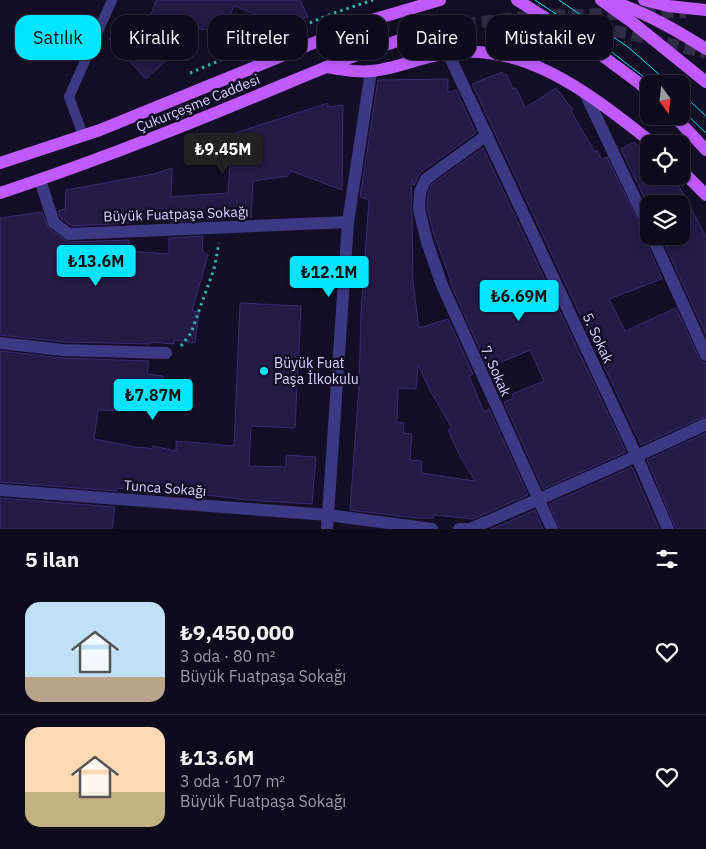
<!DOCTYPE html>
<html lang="tr">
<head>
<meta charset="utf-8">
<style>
	:root { --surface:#0e0b1c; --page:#171425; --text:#f1f3f6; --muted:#9b9ba3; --line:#2e2b3b; --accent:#00e5ff }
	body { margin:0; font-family:"IBM Plex Sans",sans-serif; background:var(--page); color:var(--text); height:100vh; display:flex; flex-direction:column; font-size:19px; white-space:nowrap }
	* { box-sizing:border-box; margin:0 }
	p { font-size:16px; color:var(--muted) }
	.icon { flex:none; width:28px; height:28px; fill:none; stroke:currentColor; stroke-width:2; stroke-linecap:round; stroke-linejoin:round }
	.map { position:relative; height:529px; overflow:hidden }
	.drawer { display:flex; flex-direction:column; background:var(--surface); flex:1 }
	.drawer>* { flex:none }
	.banner { position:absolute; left:15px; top:15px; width:676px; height:45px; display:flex; gap:10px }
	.needle { width:32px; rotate:165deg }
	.tools { position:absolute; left:640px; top:75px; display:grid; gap:10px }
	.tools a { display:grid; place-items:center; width:50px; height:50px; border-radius:10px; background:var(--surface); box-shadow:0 2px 12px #0003,0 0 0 1px var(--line); font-size:25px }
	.price { position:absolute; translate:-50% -42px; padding:0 11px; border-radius:5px; background:var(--accent); color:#111; font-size:16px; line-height:32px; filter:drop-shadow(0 1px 2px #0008) }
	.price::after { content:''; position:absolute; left:50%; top:30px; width:15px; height:11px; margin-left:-8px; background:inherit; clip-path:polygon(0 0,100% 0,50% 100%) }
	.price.current { background:#222; color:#fff }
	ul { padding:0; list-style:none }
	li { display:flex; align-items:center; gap:15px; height:125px; padding:0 25px }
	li+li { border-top:1px solid var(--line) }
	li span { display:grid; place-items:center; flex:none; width:140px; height:100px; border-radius:15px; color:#555 }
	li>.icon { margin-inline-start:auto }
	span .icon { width:60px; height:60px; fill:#fffc; stroke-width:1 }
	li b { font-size:21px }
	h2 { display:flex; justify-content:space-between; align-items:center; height:60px; padding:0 25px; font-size:21px }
	.tag { padding:0 18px; border-radius:15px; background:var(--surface); box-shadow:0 2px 12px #0003,0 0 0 1px var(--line); font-size:18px; line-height:45px }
	.tag.current { background:var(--accent); color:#111 }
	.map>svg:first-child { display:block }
	.building { fill:#241b47; stroke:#3b2d73; fill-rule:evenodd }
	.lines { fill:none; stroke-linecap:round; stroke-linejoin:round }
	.primary-tunnel { stroke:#312d47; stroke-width:12; stroke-dasharray:12 6; stroke-linecap:butt }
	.path { stroke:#2fb8b0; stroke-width:3; stroke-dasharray:2.5 4; stroke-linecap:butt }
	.service { stroke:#3d3a85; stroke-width:10 }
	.minor { stroke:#3d3a85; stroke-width:12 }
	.primary { stroke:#c25bff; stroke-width:12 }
	.tram { stroke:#00e5ff; stroke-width:1 }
	.poi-dot { fill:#00e5ff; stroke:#130f26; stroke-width:2 }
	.labels { text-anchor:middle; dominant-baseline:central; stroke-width:5; stroke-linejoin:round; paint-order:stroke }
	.street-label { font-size:14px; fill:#d9d4ff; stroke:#130f26 }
	.poi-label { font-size:14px; fill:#d9d4ff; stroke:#130f26; text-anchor:start }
</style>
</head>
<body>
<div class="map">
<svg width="706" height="529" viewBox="0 0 706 529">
	<rect width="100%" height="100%" fill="#130f26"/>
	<g class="building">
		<polygon points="156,0 300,0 308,17 274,28 272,20 234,6 223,32 193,28 151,15"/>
		<polygon points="135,15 172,55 146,79 109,39"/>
		<polygon points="502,72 503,75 507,75 513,89 516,88 525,108 556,88 573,110 571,111 595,152 597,150 602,160 607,157 644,234 645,239 662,279 609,299 625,331 676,308 699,358 702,362 706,363 706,416 641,445 472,84"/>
		<path d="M 448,79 L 448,93 L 456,90 L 476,133 L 421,172 L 414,185 L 412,179 L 411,209 L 412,216 L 413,282 L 419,328 L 448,319 L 473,374 L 469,376 L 484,412 L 489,409 L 528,495 L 473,519 L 434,515 L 433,518 L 417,518 L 350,510 L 359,386 L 361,312 L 369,200 L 360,197 L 378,80 ZM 418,365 L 430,390 L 452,428 L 448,430 L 461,458 L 475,481 L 421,473 L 422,461 L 410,460 L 412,434 L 403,433 L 404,423 L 397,422 L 398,388 L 416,389 Z"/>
		<polygon points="328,103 328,107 343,105 342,190 291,171 288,176 253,181 251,217 170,222 170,218 130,218 130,223 72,226 61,218 58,211 65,209 66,190 154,174 172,168 171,197 228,193 232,134"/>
		<polygon points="634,142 649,156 649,176 669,176 679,186 706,237 706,335 661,236 681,236 681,204 649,204 649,208 621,149"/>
		<polygon points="483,148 626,452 543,489 504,402 514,398 512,394 544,381 530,350 488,368 450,282 451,281 434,235 427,208 428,194 432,184"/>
		<polygon points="42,212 49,229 69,242 129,240 128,251 169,254 169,238 203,236 202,250 208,255 192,311 199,312 195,343 175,340 174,344 151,342 150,344 63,342 0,335 0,218"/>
		<polygon points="240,303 301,306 295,428 251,426 249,466 286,467 286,455 316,457 312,504 248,500 166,490 165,493 132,487 131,490 117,488 117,491 0,482 0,351 62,358 149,361 147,374 163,376 156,411 136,408 136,411 98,410 94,439 140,448 141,447 152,449 153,446 176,451 176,441 234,446"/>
		<polygon points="706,433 706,529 676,529 647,460"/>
		<polygon points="632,467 659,529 560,529 549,504"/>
		<polygon points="0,498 115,507 112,529 0,529"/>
		<polygon points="535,510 543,529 491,529 503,524"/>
	</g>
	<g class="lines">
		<g class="primary-tunnel">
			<polyline points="561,21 630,34 706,53"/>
			<polyline points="464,24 534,16 686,12"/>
		</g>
		<g class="path">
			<polyline points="527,44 555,45"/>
			<polyline points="540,44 539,49 557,51 561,45"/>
			<polyline points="190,73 331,14 373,0"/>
			<polyline points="181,346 191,333 214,269 219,243"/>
		</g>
		<polyline class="service" points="83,135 69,97 112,0"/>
		<g class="minor">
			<polyline points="448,53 637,457 668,529"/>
			<polyline points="585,93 649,228"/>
			<polyline points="487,135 426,179 420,192 419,209 427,242 442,285 552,529"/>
			<polyline points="40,180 54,223 69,234 348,222"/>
			<polyline points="652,236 706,355"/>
			<polyline points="0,343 62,350 166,353"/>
			<polyline points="0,490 328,515 432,529"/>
			<polyline points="327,529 348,222 371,71"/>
			<path d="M 459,529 L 470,529 C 549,495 628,461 706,424"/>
		</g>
		<g class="primary">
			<polyline points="517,0 585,43 639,83 649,92"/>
			<polyline points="601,0 633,23 706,82"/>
			<path d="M 608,0 C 643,11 675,29 706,49"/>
			<polyline points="644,0 668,6 706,10"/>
			<path d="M 326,67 C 340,69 357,73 371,71 C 396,69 423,56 449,53 C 529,42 594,98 654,144"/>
			<polyline points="674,116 706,150"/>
			<polyline points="0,163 100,130 365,22 440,0"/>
			<polyline points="681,170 706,195"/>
			<path d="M 0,193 C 85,165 167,133 249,99 C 320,70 388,38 464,24"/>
		</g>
		<g class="tram">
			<polyline points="535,0 604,46 653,84"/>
			<polyline points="559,0 628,47 670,84"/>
			<polyline points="681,93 706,116"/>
			<polyline points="681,109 706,133"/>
		</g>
	</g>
	<circle class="poi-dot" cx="264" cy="371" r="5"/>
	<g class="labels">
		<g class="street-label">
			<text transform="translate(198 103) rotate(-22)">Çukurçeşme Caddesi</text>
			<text transform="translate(176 214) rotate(-2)">Büyük Fuatpaşa Sokağı</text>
			<text transform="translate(598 338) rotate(65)">5. Sokak</text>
			<text transform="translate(496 371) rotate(66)">7. Sokak</text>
			<text transform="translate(165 488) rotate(4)">Tunca Sokağı</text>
		</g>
		<g class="poi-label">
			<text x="274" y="363">Büyük Fuat<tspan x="274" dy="16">Paşa İlkokulu</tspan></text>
		</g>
	</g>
</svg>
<div class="tools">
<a><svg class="needle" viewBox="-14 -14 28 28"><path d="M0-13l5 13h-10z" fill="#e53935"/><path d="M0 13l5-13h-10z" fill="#9b9ba3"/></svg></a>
<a><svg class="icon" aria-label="locate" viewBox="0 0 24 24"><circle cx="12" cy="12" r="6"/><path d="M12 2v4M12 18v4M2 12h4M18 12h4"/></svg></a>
<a><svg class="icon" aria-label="layers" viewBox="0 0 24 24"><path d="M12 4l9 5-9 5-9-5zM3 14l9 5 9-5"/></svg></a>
</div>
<b class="price current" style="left:223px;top:175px">₺9.45M</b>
<b class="price" style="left:96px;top:287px">₺13.6M</b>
<b class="price" style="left:329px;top:298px">₺12.1M</b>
<b class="price" style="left:519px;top:322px">₺6.69M</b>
<b class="price" style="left:153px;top:421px">₺7.87M</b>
<div class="banner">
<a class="tag current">Satılık</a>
<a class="tag">Kiralık</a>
<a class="tag">Filtreler</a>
<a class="tag">Yeni</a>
<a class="tag">Daire</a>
<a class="tag">Müstakil ev</a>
</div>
</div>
<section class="drawer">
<h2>5 ilan<svg class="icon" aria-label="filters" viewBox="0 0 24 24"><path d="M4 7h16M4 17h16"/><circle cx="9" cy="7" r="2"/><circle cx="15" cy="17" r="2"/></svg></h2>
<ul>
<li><span style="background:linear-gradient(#bfe0f5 75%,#b9a48a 0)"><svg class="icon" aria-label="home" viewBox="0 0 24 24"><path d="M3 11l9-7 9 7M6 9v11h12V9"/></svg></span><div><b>₺9,450,000</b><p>3 oda · 80 m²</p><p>Büyük Fuatpaşa Sokağı</p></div><svg class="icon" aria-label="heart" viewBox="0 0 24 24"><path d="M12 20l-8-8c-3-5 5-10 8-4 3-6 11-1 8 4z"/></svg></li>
<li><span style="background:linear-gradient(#ffd9b3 65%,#c2b280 0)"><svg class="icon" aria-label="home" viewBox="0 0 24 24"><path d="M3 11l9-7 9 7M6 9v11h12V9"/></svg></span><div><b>₺13.6M</b><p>3 oda · 107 m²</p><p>Büyük Fuatpaşa Sokağı</p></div><svg class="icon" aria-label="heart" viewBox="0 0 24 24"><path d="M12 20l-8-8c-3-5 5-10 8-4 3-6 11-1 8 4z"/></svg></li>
</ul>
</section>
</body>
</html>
